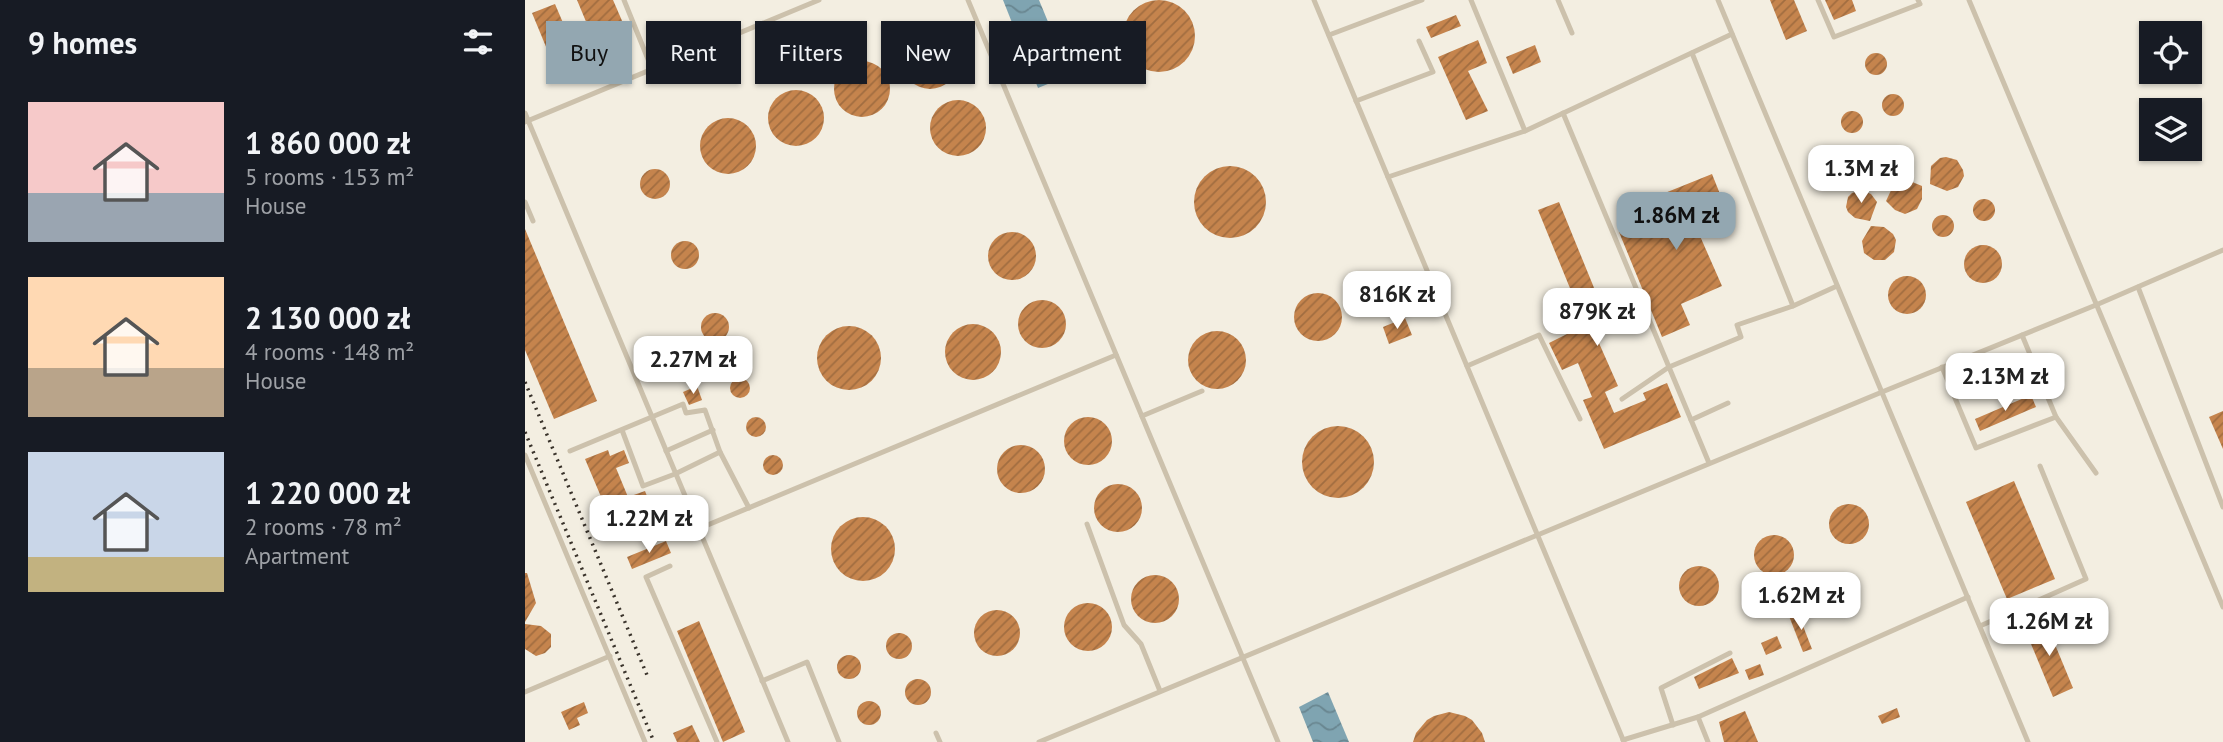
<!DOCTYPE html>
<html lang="en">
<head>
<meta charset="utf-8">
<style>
	:root { --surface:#171b24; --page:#20242c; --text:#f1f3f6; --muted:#9ea1a6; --accent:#93a7b1 }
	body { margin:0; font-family:"PT Sans",sans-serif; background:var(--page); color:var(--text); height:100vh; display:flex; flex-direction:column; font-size:26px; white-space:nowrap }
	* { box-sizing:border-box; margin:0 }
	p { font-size:23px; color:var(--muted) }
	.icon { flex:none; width:38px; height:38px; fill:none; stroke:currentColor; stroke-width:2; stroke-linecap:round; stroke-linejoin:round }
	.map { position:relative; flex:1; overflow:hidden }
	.drawer { display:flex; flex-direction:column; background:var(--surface); width:525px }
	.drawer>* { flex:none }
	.top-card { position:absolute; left:21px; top:21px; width:665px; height:63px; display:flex; gap:14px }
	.fabs { position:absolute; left:1614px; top:21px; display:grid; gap:14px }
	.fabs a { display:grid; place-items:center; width:63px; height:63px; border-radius:0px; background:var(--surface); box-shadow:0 2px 5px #0004; font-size:35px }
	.price { position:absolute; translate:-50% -60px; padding:0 16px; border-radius:14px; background:#fff; color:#222; font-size:23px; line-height:46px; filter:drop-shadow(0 2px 4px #0008) }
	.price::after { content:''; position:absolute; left:50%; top:42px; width:21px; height:16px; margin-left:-10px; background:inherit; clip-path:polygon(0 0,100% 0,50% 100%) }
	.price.selected { background:var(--accent); color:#111 }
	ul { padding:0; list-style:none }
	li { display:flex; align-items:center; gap:21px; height:175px; padding:0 28px }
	li span { display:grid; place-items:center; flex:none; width:196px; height:140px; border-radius:0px; color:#555 }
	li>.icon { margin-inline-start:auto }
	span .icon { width:84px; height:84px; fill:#fffc; stroke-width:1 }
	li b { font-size:30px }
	h2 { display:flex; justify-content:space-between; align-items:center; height:84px; padding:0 28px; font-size:30px }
	.pill { padding:0 24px; border-radius:0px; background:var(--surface); box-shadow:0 2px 5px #0004; font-size:24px; line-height:63px }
	.pill.selected { background:var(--accent); color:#111 }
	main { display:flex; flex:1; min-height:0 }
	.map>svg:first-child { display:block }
	.water { fill:url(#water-waves) }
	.building { fill:url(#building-hatch) }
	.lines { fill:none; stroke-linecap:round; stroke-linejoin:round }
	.service { stroke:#ccc1ac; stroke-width:5 }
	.rail { stroke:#3a332b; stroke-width:3.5; stroke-dasharray:2 5; stroke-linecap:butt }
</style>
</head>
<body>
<main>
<section class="drawer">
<h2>9 homes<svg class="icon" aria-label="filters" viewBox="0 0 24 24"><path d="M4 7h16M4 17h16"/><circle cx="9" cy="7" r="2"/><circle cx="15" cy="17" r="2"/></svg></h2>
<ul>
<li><span style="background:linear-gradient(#f6c9c9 65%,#9aa5b1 0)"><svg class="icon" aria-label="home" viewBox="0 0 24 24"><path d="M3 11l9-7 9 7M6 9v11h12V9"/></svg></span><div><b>1 860 000 zł</b><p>5 rooms · 153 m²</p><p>House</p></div></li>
<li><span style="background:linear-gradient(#ffd9b3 65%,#b9a48a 0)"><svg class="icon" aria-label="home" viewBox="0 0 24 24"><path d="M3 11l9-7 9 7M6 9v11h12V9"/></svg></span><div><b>2 130 000 zł</b><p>4 rooms · 148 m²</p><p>House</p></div></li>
<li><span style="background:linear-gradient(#c9d6e8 75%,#c2b280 0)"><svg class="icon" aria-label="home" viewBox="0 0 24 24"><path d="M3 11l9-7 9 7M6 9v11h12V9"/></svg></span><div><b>1 220 000 zł</b><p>2 rooms · 78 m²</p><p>Apartment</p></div></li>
</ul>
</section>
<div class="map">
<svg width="1698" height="742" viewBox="0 0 1698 742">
	<defs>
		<pattern id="water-waves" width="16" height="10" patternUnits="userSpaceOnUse" patternTransform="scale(1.75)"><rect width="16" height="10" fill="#7fa4b1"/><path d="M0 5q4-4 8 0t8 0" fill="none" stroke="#698690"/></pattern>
		<pattern id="building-hatch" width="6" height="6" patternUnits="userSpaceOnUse" patternTransform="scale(1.75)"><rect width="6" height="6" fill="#c5844d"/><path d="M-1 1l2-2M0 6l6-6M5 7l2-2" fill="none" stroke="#a16d40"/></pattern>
	</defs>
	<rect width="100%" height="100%" fill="#f3eee1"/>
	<g class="water">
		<polygon points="478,0 514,0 545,75 513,88"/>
		<polygon points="803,692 824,742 788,742 774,707"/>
	</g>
	<g class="building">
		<circle cx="634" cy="36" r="36"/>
		<polygon points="52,0 88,0 98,23 67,36"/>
		<polygon points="1245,0 1269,0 1282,31 1261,40"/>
		<polygon points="1300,0 1327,0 1331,11 1309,20"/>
		<polygon points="30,4 47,44 24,54 7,13"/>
		<polygon points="931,15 936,26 906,38 901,27"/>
		<circle cx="405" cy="61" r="28"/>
		<polygon points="953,40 962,63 943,71 963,111 941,120 913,57"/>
		<polygon points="1010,45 1016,62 988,74 981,57"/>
		<circle cx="1351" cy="64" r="11"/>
		<circle cx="337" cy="89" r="28"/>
		<circle cx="271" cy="118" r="28"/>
		<circle cx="1368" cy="105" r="11"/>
		<circle cx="433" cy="128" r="28"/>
		<circle cx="1327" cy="122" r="11"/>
		<circle cx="203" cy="146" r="28"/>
		<polygon points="1421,157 1432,160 1438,170 1439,176 1433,187 1422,191 1405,184 1406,166 1415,158"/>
		<circle cx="705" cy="202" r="36"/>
		<circle cx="130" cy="184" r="15"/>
		<polygon points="1187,174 1203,214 1171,227 1197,286 1156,304 1165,325 1137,337 1094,232 1137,214 1130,197"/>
		<polygon points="1380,179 1397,186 1397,199 1392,209 1380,214 1370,210 1361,201 1369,184"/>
		<polygon points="1336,190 1346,194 1352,202 1345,221 1330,218 1323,212 1321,207 1323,197 1327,193"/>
		<circle cx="1459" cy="210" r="11"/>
		<polygon points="1034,202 1074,300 1050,310 1058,328 1066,325 1093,386 1080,392 1089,413 1121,400 1118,393 1142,383 1156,417 1079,449 1058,400 1067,397 1053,363 1037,370 1024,343 1042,334 1031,306 1049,298 1013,210"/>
		<circle cx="1418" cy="226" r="11"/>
		<polygon points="1346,226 1359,227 1368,234 1371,240 1369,252 1360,260 1349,260 1339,253 1337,241"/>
		<polygon points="0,229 72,401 29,419 0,350"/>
		<circle cx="487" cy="256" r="24"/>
		<circle cx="160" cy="255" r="14"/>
		<circle cx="1458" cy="264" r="19"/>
		<polygon points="867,271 872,284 848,295 842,282"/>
		<circle cx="1382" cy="295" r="19"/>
		<circle cx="793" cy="317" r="24"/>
		<circle cx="517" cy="324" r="24"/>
		<circle cx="190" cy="327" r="14"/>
		<polygon points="880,318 887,335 864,344 858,327"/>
		<circle cx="448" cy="352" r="28"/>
		<circle cx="324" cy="358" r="32"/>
		<circle cx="692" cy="360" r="29"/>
		<circle cx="215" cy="388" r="10"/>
		<polygon points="172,386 177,400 164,405 158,392"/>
		<polygon points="1506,395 1511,407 1455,431 1450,419"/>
		<polygon points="1698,411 1698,449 1684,417"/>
		<circle cx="563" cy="441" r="24"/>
		<circle cx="231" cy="427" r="10"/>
		<circle cx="813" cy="462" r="36"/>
		<circle cx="496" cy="469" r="24"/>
		<polygon points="83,450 85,456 99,450 104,463 91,468 103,497 120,491 127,509 88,525 60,459"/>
		<circle cx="248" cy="465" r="10"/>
		<polygon points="1489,481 1530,579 1482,599 1441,502"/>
		<circle cx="593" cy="508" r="24"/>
		<circle cx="1324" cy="524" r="20"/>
		<circle cx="338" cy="549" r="32"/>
		<circle cx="1249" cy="555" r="20"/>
		<polygon points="141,541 146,553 107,569 102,557"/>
		<circle cx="1174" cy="586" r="20"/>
		<polygon points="0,573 2,573 11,603 0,622"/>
		<circle cx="630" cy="599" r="24"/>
		<circle cx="563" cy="627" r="24"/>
		<circle cx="472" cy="633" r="23"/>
		<polygon points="1273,613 1287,649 1278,652 1264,616"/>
		<polygon points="1519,618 1548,688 1528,697 1499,627"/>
		<polygon points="174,621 220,732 198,742 152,631"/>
		<polygon points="0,624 16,626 26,634 26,647 20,653 11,656 0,649"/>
		<circle cx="374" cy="646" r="13"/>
		<polygon points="1252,636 1257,648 1241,655 1236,643"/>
		<circle cx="324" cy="667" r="12"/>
		<polygon points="1207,658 1214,673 1174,689 1169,677"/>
		<polygon points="1235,664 1239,675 1224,680 1220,670"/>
		<circle cx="393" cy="692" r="13"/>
		<circle cx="344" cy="713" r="12"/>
		<polygon points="59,702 63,713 52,718 55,725 44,730 36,712"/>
		<polygon points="1372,708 1375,717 1357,724 1353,716"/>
		<polygon points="1220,711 1233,742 1199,742 1194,722"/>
		<polygon points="924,712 940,716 947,720 957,733 960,742 888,742 891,733 902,720 909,716"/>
		<polygon points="167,725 175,742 152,742 148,733"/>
	</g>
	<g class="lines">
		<g class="service">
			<polyline points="99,0 127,69"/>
			<polyline points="443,0 753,742"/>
			<polyline points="789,0 1099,742"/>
			<polyline points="946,0 1000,131 1207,34"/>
			<polyline points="1033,0 1047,33"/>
			<polyline points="1193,0 1503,742"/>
			<polyline points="1293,0 1309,37 1395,4 1393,0"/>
			<polyline points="1444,0 1698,607"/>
			<polyline points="804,35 897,0"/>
			<polyline points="1167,53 1268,306 1312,286"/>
			<polyline points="831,101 908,72 894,41"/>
			<polyline points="0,113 263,742"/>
			<polyline points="1038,113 1184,463"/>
			<polyline points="0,122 294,0"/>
			<polyline points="863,177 1000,131"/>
			<polyline points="0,202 8,221"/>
			<polyline points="878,285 903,273"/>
			<polyline points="1613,287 1698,507"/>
			<polyline points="942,366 1014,335 1055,419"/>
			<polyline points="1417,367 1451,448 1531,417 1497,335"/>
			<polyline points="1097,399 1144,367 1216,337 1212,325 1268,306"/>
			<polyline points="617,416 677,391"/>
			<polyline points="1531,417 1571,473"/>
			<polyline points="1166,420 1203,403"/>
			<polyline points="97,430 118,486 150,474 195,452 224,508"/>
			<polyline points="45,451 158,404 161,413 180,410 195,452"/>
			<polyline points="141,451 188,430"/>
			<polyline points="0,455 120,742"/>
			<polyline points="562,524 599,625 616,644 635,691"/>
			<polyline points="173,529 591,355"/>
			<polyline points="145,566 121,577 192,742"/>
			<polyline points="1455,626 1561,579 1515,466"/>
			<polyline points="237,681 282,662 314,742"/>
			<polyline points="0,692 85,656"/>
			<polyline points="1173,717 1443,597"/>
			<polyline points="1148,725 1136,688 1205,653"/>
			<polyline points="411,733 415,742"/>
			<polyline points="1098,740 1173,717 1183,742"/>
			<polyline points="514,742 1357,392 1571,305 1698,250"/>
		</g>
		<g class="rail">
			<polyline points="0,382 122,675"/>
			<polyline points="0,432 129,742"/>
		</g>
	</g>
</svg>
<div class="fabs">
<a><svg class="icon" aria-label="locate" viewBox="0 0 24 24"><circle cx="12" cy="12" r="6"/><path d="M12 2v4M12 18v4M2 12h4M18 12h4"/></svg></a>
<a><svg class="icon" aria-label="layers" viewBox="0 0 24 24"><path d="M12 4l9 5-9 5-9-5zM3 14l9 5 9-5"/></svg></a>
</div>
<b class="price" style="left:1336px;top:205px">1.3M zł</b>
<b class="price selected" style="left:1151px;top:252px">1.86M zł</b>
<b class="price" style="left:872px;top:331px">816K zł</b>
<b class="price" style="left:1072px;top:348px">879K zł</b>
<b class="price" style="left:168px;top:396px">2.27M zł</b>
<b class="price" style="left:1480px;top:413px">2.13M zł</b>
<b class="price" style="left:124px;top:555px">1.22M zł</b>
<b class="price" style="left:1276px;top:632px">1.62M zł</b>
<b class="price" style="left:1524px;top:658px">1.26M zł</b>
<div class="top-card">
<a class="pill selected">Buy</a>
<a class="pill">Rent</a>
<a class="pill">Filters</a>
<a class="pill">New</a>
<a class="pill">Apartment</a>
</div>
</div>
</main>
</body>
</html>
